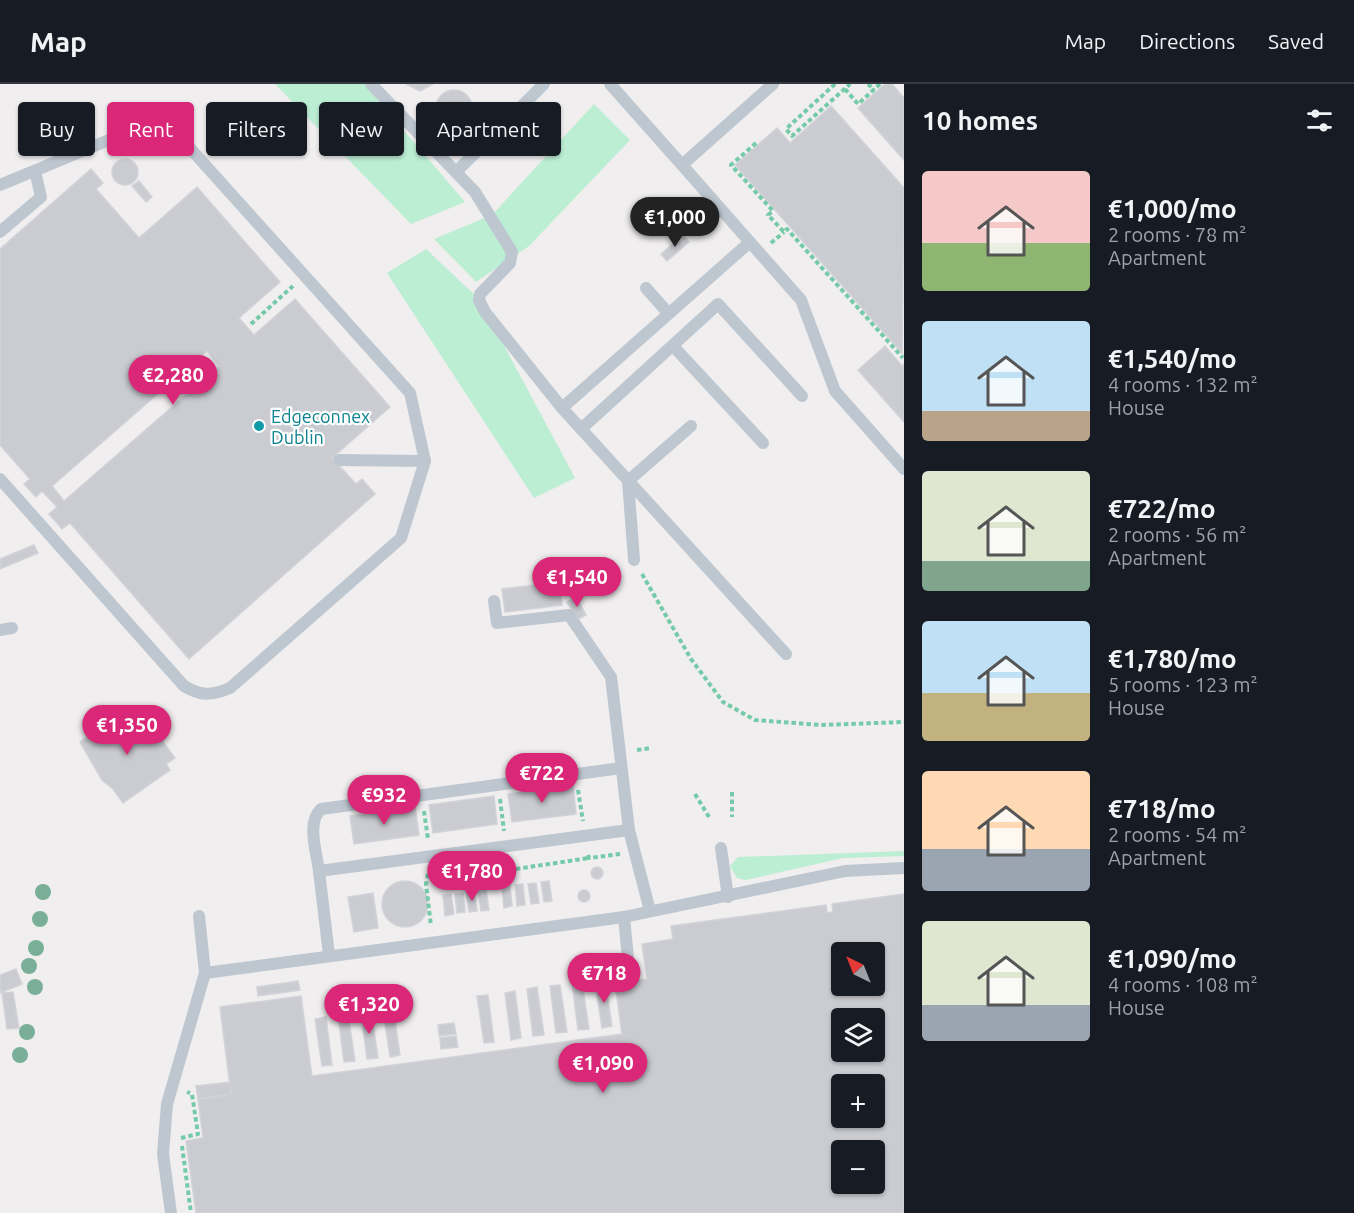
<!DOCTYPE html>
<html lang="en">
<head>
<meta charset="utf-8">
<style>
	:root { --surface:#171b24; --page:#242831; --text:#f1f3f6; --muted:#9ea1a6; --line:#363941; --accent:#db2777 }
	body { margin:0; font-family:Ubuntu,sans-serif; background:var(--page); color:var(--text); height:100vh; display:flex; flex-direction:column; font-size:22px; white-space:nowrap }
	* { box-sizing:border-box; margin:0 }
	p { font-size:20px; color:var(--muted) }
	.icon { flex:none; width:33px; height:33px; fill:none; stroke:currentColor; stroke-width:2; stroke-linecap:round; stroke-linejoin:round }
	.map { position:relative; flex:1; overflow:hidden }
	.sheet { display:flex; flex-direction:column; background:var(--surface); width:450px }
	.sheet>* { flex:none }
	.hud { position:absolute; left:18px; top:18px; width:570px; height:54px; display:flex; gap:12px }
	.needle { width:39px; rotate:317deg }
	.fabs { position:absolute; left:831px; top:858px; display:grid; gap:12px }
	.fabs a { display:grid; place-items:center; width:54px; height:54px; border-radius:6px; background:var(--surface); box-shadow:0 2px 4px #0004; font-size:30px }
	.price { position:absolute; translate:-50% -51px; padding:0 14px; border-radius:21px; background:var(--accent); color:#fff; font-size:20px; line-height:39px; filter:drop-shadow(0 2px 3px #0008) }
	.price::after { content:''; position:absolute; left:50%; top:36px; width:18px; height:14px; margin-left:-9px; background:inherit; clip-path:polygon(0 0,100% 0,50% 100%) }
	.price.selected { background:#222; color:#fff }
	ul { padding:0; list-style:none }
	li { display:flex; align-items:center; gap:18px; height:150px; padding:0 18px }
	li span { display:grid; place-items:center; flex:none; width:168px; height:120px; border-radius:6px; color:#555 }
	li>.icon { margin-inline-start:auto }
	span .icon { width:72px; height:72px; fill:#fffc; stroke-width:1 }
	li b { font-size:26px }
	h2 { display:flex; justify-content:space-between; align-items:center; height:72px; padding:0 18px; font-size:26px }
	.chip { padding:0 21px; border-radius:6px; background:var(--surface); box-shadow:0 2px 4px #0004; font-size:21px; line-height:54px }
	.chip.selected { background:var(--accent); color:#fff }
	header { display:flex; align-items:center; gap:36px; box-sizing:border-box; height:84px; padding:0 30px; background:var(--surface); border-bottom:2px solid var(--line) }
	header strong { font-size:28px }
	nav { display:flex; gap:33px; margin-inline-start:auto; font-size:21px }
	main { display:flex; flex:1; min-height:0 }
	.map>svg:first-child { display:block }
	.green { fill:#bceed4 }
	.building { fill:#cbccd2; stroke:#d2d3d9; stroke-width:1.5; fill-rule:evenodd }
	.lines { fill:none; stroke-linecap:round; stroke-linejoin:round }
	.path { stroke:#75cba9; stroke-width:4; stroke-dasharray:4.5 3; stroke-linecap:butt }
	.lane { stroke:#bec7d0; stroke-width:12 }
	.tree { fill:#79af99 }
	.culture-dot { fill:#0f9aa8; stroke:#fff; stroke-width:2 }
	.labels { text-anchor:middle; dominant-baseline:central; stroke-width:4.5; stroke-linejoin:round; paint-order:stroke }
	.culture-label { font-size:18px; fill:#0d838f; stroke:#fff; text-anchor:start }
</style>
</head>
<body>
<header>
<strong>Map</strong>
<nav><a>Map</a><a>Directions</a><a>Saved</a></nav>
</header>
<main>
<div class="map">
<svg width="904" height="1129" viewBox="0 0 904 1129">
	<rect width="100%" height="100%" fill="#f0eeee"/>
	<g class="green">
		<polygon points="275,0 364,0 465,118 411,140"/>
		<polygon points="594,20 630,56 529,162 476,198 434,155 492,131"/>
		<polygon points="426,165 479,215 575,394 534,414 387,189"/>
		<polygon points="904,767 904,772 843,774 746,796 737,794 730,782 738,773"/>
	</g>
	<g class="building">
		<polygon points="406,0 433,0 420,7"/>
		<polygon points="885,0 892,0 904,14 904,76 858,24"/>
		<circle cx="454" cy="24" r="18"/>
		<polygon points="831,22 904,104 902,269 735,81 777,44 790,59"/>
		<circle cx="125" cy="88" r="13"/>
		<path d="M 91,85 L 103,99 L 96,105 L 139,154 L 197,103 L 280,198 L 239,234 L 254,251 L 295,215 L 390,323 L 332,374 L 356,400 L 362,395 L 375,410 L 189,575 L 70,439 L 62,445 L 49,430 L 57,423 L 42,407 L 36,413 L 24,400 L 30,395 L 0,361 L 0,165 ZM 207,267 L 219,282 L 64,417 L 52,402 Z"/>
		<polygon points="139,97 152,113 146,118 132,102"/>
		<polygon points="683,151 689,158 667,177 661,170"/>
		<polygon points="885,262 902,282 904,280 904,338 858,286"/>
		<polygon points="34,461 38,469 0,485 0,475"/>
		<polygon points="559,498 562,521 505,528 502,505"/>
		<polygon points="576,513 586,531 577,536 567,518"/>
		<polygon points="126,625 150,659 159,652 175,674 166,680 170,686 123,719 113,705 102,696 80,658"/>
		<polygon points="573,702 576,730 512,738 508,710"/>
		<polygon points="494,712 497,740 433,749 429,721"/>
		<polygon points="415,723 419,751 354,760 350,732"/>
		<circle cx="597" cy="789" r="6"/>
		<polygon points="549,797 552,817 544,818 541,798"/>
		<circle cx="405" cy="820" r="23"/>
		<polygon points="536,799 539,819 531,820 528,800"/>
		<polygon points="523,800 525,821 517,822 515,801"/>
		<polygon points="510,802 512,822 504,824 502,803"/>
		<polygon points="486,805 489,826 481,827 478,806"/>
		<circle cx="584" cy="812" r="6"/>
		<polygon points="474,807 477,827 469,828 466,808"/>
		<polygon points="373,809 378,844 354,848 348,813"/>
		<polygon points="463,809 465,828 457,829 455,810"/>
		<polygon points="451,810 454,830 445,832 443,811"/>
		<path d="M 904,810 L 904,1129 L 196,1129 L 186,1057 L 203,1054 L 198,1015 L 231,1010 L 220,923 L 301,912 L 312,992 L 622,950 L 615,899 L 647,895 L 642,860 L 673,855 L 671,842 L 826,821 L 827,829 L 833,828 L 832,820 ZM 842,868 L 874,868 L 874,902 L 842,902 ZM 842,934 L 874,934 L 874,968 L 842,968 ZM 842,1000 L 874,1000 L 874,1034 L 842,1034 ZM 842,1066 L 874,1066 L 874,1100 L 842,1100 Z"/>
		<polygon points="16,885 22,900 0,909 0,891"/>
		<polygon points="605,895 612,942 602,944 595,897"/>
		<polygon points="298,897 300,906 258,912 257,903"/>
		<polygon points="582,898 589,945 578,946 572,899"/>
		<polygon points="560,901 567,948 556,949 550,902"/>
		<polygon points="537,903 544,951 533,952 527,905"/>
		<polygon points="515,907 521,954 511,956 505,909"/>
		<polygon points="13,908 19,944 7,945 2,909"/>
		<polygon points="488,911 494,958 484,959 477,912"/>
		<polygon points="393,924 400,971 390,973 383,926"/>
		<polygon points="371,927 378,974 367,975 361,928"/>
		<polygon points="348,930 355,977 344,978 338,931"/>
		<polygon points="326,933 332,981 322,982 315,935"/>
		<polygon points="454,939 456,950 439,952 438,941"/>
		<polygon points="456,952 458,963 441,965 440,954"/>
		<polygon points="230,998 231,1010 198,1015 196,1002"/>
	</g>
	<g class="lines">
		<g class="path">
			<polyline points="835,0 786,45 792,52 850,0"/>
			<polyline points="868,0 874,6"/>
			<polyline points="845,5 858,20 880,0"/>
			<polyline points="756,59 731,81 773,127 768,131 784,148 787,145 903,274"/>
			<polyline points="771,159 784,148"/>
			<polyline points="251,240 293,202"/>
			<polyline points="642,490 691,575 723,618 755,636 821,641 904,638"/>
			<polyline points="637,666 651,664"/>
			<polyline points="578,706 583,737"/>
			<polyline points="732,708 732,733"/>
			<polyline points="695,710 709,733"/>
			<polyline points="500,715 504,747"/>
			<polyline points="424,727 428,755"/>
			<polyline points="588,771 589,774 620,770"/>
			<polyline points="508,778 509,786 589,774"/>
			<polyline points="428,790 426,800 431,842"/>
			<polyline points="181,1054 198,1050 192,1010 187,1008"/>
			<polyline points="182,1062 191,1129"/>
		</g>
		<g class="lane">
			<polyline points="371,0 475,108 512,168 510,179 480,210 479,216 485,228 562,324 786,570"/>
			<polyline points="610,0 682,81"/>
			<polyline points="773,0 682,81 801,216 835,307 904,385"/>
			<polyline points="456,88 544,0"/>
			<path d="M 0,101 L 121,51 L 171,43 L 410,309 L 425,377 L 401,454 L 230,604 C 211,612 201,612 184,602 L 0,395"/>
			<polyline points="0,148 41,113 35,87"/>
			<polyline points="646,204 668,229"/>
			<polyline points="673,262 763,359"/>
			<polyline points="562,324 750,158"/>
			<polyline points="581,345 718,220 802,312"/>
			<polyline points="339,376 425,377"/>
			<polyline points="634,476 628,397 691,342"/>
			<polyline points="494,517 497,539 569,531 611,593 629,746 650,827"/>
			<polyline points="0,546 12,544"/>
			<polyline points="721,764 728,813"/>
			<path d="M 319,787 C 317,770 306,738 321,725 L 621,684"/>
			<polyline points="624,833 630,895"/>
			<polyline points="329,871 319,787 629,746"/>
			<polyline points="205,889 624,833 845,787 904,784"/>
			<polyline points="171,1129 163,1070 167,1020 205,889 199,832"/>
		</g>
	</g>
	<g class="tree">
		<circle cx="43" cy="808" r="8"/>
		<circle cx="40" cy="835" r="8"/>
		<circle cx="36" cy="864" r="8"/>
		<circle cx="29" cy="882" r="8"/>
		<circle cx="35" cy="903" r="8"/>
		<circle cx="27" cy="948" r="8"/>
		<circle cx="20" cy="971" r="8"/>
	</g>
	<circle class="culture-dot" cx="259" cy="342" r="6"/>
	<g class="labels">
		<g class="culture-label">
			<text x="271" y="332">Edgeconnex<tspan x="271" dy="21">Dublin</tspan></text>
		</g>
	</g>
</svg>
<div class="fabs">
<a><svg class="needle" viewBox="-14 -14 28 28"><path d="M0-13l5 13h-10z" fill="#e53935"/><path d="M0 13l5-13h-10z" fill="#9ea1a6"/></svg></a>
<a><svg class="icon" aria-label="layers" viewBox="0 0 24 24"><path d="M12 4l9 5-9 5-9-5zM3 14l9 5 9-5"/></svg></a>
<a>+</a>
<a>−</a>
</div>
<b class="price selected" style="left:675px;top:164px">€1,000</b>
<b class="price" style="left:173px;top:322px">€2,280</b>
<b class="price" style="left:577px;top:524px">€1,540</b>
<b class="price" style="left:127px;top:672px">€1,350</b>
<b class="price" style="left:542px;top:720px">€722</b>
<b class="price" style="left:384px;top:742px">€932</b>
<b class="price" style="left:472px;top:818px">€1,780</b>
<b class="price" style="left:604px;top:920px">€718</b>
<b class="price" style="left:369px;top:951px">€1,320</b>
<b class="price" style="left:603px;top:1010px">€1,090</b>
<div class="hud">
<a class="chip">Buy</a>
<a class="chip selected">Rent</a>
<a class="chip">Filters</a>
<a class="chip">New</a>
<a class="chip">Apartment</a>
</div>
</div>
<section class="sheet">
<h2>10 homes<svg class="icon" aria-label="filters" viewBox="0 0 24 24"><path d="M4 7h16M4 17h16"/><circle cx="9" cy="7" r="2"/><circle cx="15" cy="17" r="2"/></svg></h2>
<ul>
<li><span style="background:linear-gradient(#f6c9c9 60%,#8fb573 0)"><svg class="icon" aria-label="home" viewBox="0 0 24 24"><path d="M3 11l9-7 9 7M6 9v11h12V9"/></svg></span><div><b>€1,000/mo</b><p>2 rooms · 78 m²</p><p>Apartment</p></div></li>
<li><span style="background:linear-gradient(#bfe0f5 75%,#b9a48a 0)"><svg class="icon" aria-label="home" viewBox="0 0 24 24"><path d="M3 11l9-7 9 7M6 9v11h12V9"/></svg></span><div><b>€1,540/mo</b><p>4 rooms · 132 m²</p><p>House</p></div></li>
<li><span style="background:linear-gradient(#dfe7d0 75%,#7fa58c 0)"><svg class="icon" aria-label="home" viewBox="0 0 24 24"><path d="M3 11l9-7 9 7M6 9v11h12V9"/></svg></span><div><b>€722/mo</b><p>2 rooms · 56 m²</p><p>Apartment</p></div></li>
<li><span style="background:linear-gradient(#bfe0f5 60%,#c2b280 0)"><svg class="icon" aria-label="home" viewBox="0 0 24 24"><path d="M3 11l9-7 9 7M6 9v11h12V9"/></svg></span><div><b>€1,780/mo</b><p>5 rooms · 123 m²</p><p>House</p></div></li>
<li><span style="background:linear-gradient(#ffd9b3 65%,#9aa5b1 0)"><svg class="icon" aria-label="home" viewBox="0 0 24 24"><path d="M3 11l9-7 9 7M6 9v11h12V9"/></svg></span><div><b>€718/mo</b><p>2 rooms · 54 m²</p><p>Apartment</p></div></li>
<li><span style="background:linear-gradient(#dfe7d0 70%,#9aa5b1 0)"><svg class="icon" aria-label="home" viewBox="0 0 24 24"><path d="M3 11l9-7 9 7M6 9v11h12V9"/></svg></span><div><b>€1,090/mo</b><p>4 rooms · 108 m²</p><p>House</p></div></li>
</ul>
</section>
</main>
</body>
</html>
